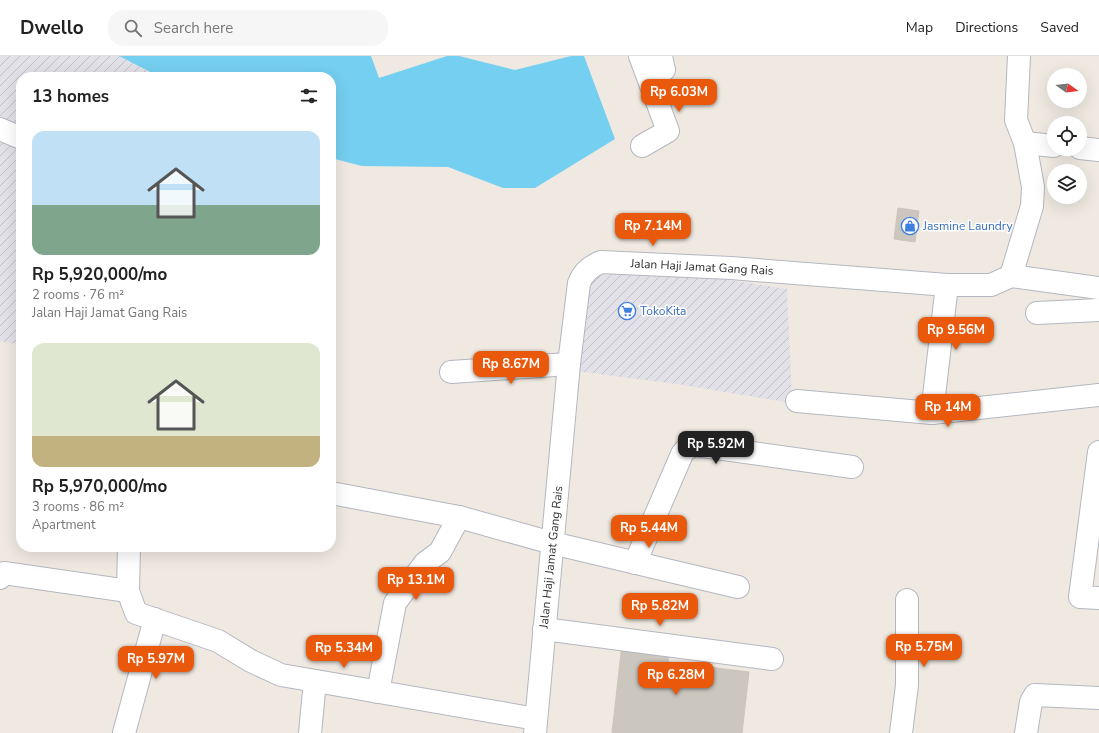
<!DOCTYPE html>
<html lang="en">
<head>
<meta charset="utf-8">
<style>
	:root { --surface:#fff; --page:#f6f6f6; --text:#222; --muted:#767676; --line:#e0e0e0; --accent:#ea580c }
	body { margin:0; font-family:"Nunito Sans",sans-serif; background:var(--page); color:var(--text); height:100vh; display:flex; flex-direction:column; font-size:15px; white-space:nowrap }
	* { box-sizing:border-box; margin:0 }
	p { font-size:13px; color:var(--muted) }
	.icon { flex:none; width:22px; height:22px; fill:none; stroke:currentColor; stroke-width:2; stroke-linecap:round; stroke-linejoin:round }
	.map { position:relative; flex:1; overflow:hidden }
	.details { position:absolute; left:16px; top:16px; width:320px; height:480px; display:flex; flex-direction:column; background:var(--surface); border-radius:16px; box-shadow:0 4px 16px #0002 }
	.details>* { flex:none }
	.needle { width:26px; rotate:104deg }
	.tools { position:absolute; left:1047px; top:12px; display:grid; gap:8px }
	.tools a { display:grid; place-items:center; width:40px; height:40px; border-radius:50%; background:var(--surface); box-shadow:0 4px 16px #0002; font-size:20px }
	.price { position:absolute; translate:-50% -34px; padding:0 9px; border-radius:8px; background:var(--accent); color:#fff; font-size:13px; line-height:26px; filter:drop-shadow(0 1px 2px #0008) }
	.price::after { content:''; position:absolute; left:50%; top:24px; width:12px; height:9px; margin-left:-6px; background:inherit; clip-path:polygon(0 0,100% 0,50% 100%) }
	.price.current { background:#222; color:#fff }
	ul { padding:0; list-style:none }
	li { display:grid; align-content:center; gap:8px; height:212px; padding:0 16px }
	li span { display:grid; place-items:center; height:124px; border-radius:12px; color:#555 }
	li>.icon { margin-inline-start:auto }
	span .icon { width:72px; height:72px; fill:#fffc; stroke-width:1 }
	li b { font-size:17px }
	h2 { display:flex; justify-content:space-between; align-items:center; height:48px; padding:0 16px; font-size:17px }
	header { display:flex; align-items:center; gap:24px; box-sizing:border-box; height:56px; padding:0 20px; background:var(--surface); border-bottom:1px solid var(--line) }
	header strong { font-size:19px }
	nav { display:flex; gap:22px; margin-inline-start:auto; font-size:14px }
	.search { width:280px; height:36px; background:var(--page); display:flex; align-items:center; gap:10px; box-sizing:border-box; padding:0 14px; border-radius:16px; color:var(--muted); font-size:15px }
	.map>svg:first-child { display:block }
	.industrial { fill:url(#industrial-furrows) }
	.water { fill:#75cff0 }
	.building { fill:#cbc7bf; stroke:#cbc5ba }
	.lines { fill:none; stroke-linecap:round; stroke-linejoin:round }
	.minor-casing { stroke:#b4b7c1; stroke-width:24 }
	.minor { stroke:#fff; stroke-width:22 }
	.labels { text-anchor:middle; dominant-baseline:central; stroke-width:3; stroke-linejoin:round; paint-order:stroke }
	.shop-label { font-size:12px; fill:#366cbe; stroke:#fff; text-anchor:start }
	.street-label { font-size:12px; fill:#2e2e2e; stroke:#fff }
</style>
</head>
<body>
<header>
<strong>Dwello</strong>
<div class="search"><svg class="icon" aria-label="search" viewBox="0 0 24 24"><circle cx="10" cy="10" r="6"/><path d="M15 15l6 6"/></svg>Search here</div>
<nav><a>Map</a><a>Directions</a><a>Saved</a></nav>
</header>
<div class="map">
<svg width="1099" height="677" viewBox="0 0 1099 677">
	<defs>
		<pattern id="industrial-furrows" width="10" height="10" patternUnits="userSpaceOnUse"><rect width="10" height="10" fill="#e3e1e8"/><path d="M-1 1l2-2M0 10L10 0M9 11l2-2" fill="none" stroke="#c3c1c7"/></pattern>
	</defs>
	<rect width="100%" height="100%" fill="#efe9e1"/>
	<g class="industrial">
		<polygon points="0,0 119,0 160,21 21,21 21,289 0,285"/>
		<polygon points="612,199 704,220 787,233 792,347 683,329 576,315 577,240"/>
	</g>
	<polygon class="water" points="119,0 371,0 379,22 447,0 459,0 515,14 571,0 584,0 615,83 535,132 503,132 448,111 362,110 331,102 331,21 160,21"/>
	<g class="building">
		<polygon points="898,152 919,155 915,186 894,183"/>
		<polygon points="622,588 669,593 668,606 749,616 742,677 612,677"/>
	</g>
	<g class="lines">
		<defs>
			<g id="minor">
				<polyline points="640,0 668,75 642,90"/>
				<polyline points="648,20 664,14 661,0"/>
				<polyline points="0,73 21,82"/>
				<polyline points="1025,87 1054,90"/>
				<polyline points="1080,92 1099,94"/>
				<polyline points="1011,220 1099,232"/>
				<polyline points="1037,257 1099,254"/>
				<polyline points="451,316 569,308"/>
				<polyline points="797,345 932,357 1099,339"/>
				<polyline points="932,357 947,229"/>
				<polyline points="1099,396 1080,541 1099,542"/>
				<polyline points="331,437 459,461 552,487 738,531"/>
				<polyline points="129,491 128,535 136,557 218,585 251,605 281,619 536,663"/>
				<polyline points="635,507 682,398 686,393 695,389 852,411"/>
				<polyline points="0,522 4,517 128,535"/>
				<polyline points="544,573 772,603"/>
				<polyline points="378,636 395,547 425,507 440,496 459,461"/>
				<polyline points="124,677 155,563"/>
				<polyline points="310,677 315,625"/>
				<path d="M 535,677 L 569,308 L 579,227 C 583,216 591,210 601,206 L 731,212 L 947,229 L 991,229 L 1011,220 L 1032,150 L 1033,131 L 1025,87 L 1016,64 L 1019,0"/>
				<polyline points="901,677 907,629 907,544"/>
				<polyline points="1026,677 1031,646 1035,639 1099,642"/>
			</g>
		</defs>
		<use href="#minor" class="minor-casing"/>
		<use href="#minor" class="minor"/>
	</g>
	<defs>
		<symbol id="shop-ring" viewBox="-11 -11 22 22"><circle r="9.5" fill="#fff" stroke="#3f7fe0" stroke-width="1.5"/><path d="M-5-2.5h2.3a2.7 3.5 0 0 1 5.4 0H5L5.5 6h-11ZM-1.5-2.5h3a1.5 2.3 0 0 0-3 0Z" fill="#3f7fe0"/></symbol>
		<symbol id="supermarket-ring" viewBox="-11 -11 22 22"><circle r="9.5" fill="#fff" stroke="#3f7fe0" stroke-width="1.5"/><path d="M-6-5.5h2.5l.6 2H6L4.5 2H-2.5L-4.4-4H-6ZM-1.5 3.2a1.3 1.3 0 1 0 .1 0ZM3 3.2a1.3 1.3 0 1 0 .1 0Z" fill="#3f7fe0"/></symbol>
	</defs>
	<g fill-rule="evenodd">
		<use href="#shop-ring" x="900" y="160" width="20" height="20"/>
		<use href="#supermarket-ring" x="617" y="245" width="20" height="20"/>
	</g>
	<g class="labels">
		<g class="shop-label">
			<text x="923" y="170">Jasmine Laundry</text>
			<text x="640" y="255">TokoKita</text>
		</g>
		<g class="street-label">
			<text transform="translate(702 211) rotate(3)">Jalan Haji Jamat Gang Rais</text>
			<text transform="translate(551 501) rotate(-84)">Jalan Haji Jamat Gang Rais</text>
		</g>
	</g>
</svg>
<div class="tools">
<a><svg class="needle" viewBox="-14 -14 28 28"><path d="M0-13l5 13h-10z" fill="#e53935"/><path d="M0 13l5-13h-10z" fill="#767676"/></svg></a>
<a><svg class="icon" aria-label="locate" viewBox="0 0 24 24"><circle cx="12" cy="12" r="6"/><path d="M12 2v4M12 18v4M2 12h4M18 12h4"/></svg></a>
<a><svg class="icon" aria-label="layers" viewBox="0 0 24 24"><path d="M12 4l9 5-9 5-9-5zM3 14l9 5 9-5"/></svg></a>
</div>
<b class="price" style="left:679px;top:57px">Rp 6.03M</b>
<b class="price" style="left:653px;top:191px">Rp 7.14M</b>
<b class="price" style="left:956px;top:295px">Rp 9.56M</b>
<b class="price" style="left:511px;top:329px">Rp 8.67M</b>
<b class="price" style="left:948px;top:372px">Rp 14M</b>
<b class="price current" style="left:716px;top:409px">Rp 5.92M</b>
<b class="price" style="left:649px;top:493px">Rp 5.44M</b>
<b class="price" style="left:416px;top:545px">Rp 13.1M</b>
<b class="price" style="left:660px;top:571px">Rp 5.82M</b>
<b class="price" style="left:924px;top:612px">Rp 5.75M</b>
<b class="price" style="left:344px;top:613px">Rp 5.34M</b>
<b class="price" style="left:156px;top:624px">Rp 5.97M</b>
<b class="price" style="left:676px;top:640px">Rp 6.28M</b>
<section class="details">
<h2>13 homes<svg class="icon" aria-label="filters" viewBox="0 0 24 24"><path d="M4 7h16M4 17h16"/><circle cx="9" cy="7" r="2"/><circle cx="15" cy="17" r="2"/></svg></h2>
<ul>
<li><span style="background:linear-gradient(#bfe0f5 60%,#7fa58c 0)"><svg class="icon" aria-label="home" viewBox="0 0 24 24"><path d="M3 11l9-7 9 7M6 9v11h12V9"/></svg></span><div><b>Rp 5,920,000/mo</b><p>2 rooms · 76 m²</p><p>Jalan Haji Jamat Gang Rais</p></div></li>
<li><span style="background:linear-gradient(#dfe7d0 75%,#c2b280 0)"><svg class="icon" aria-label="home" viewBox="0 0 24 24"><path d="M3 11l9-7 9 7M6 9v11h12V9"/></svg></span><div><b>Rp 5,970,000/mo</b><p>3 rooms · 86 m²</p><p>Apartment</p></div></li>
</ul>
</section>
</div>
</body>
</html>
